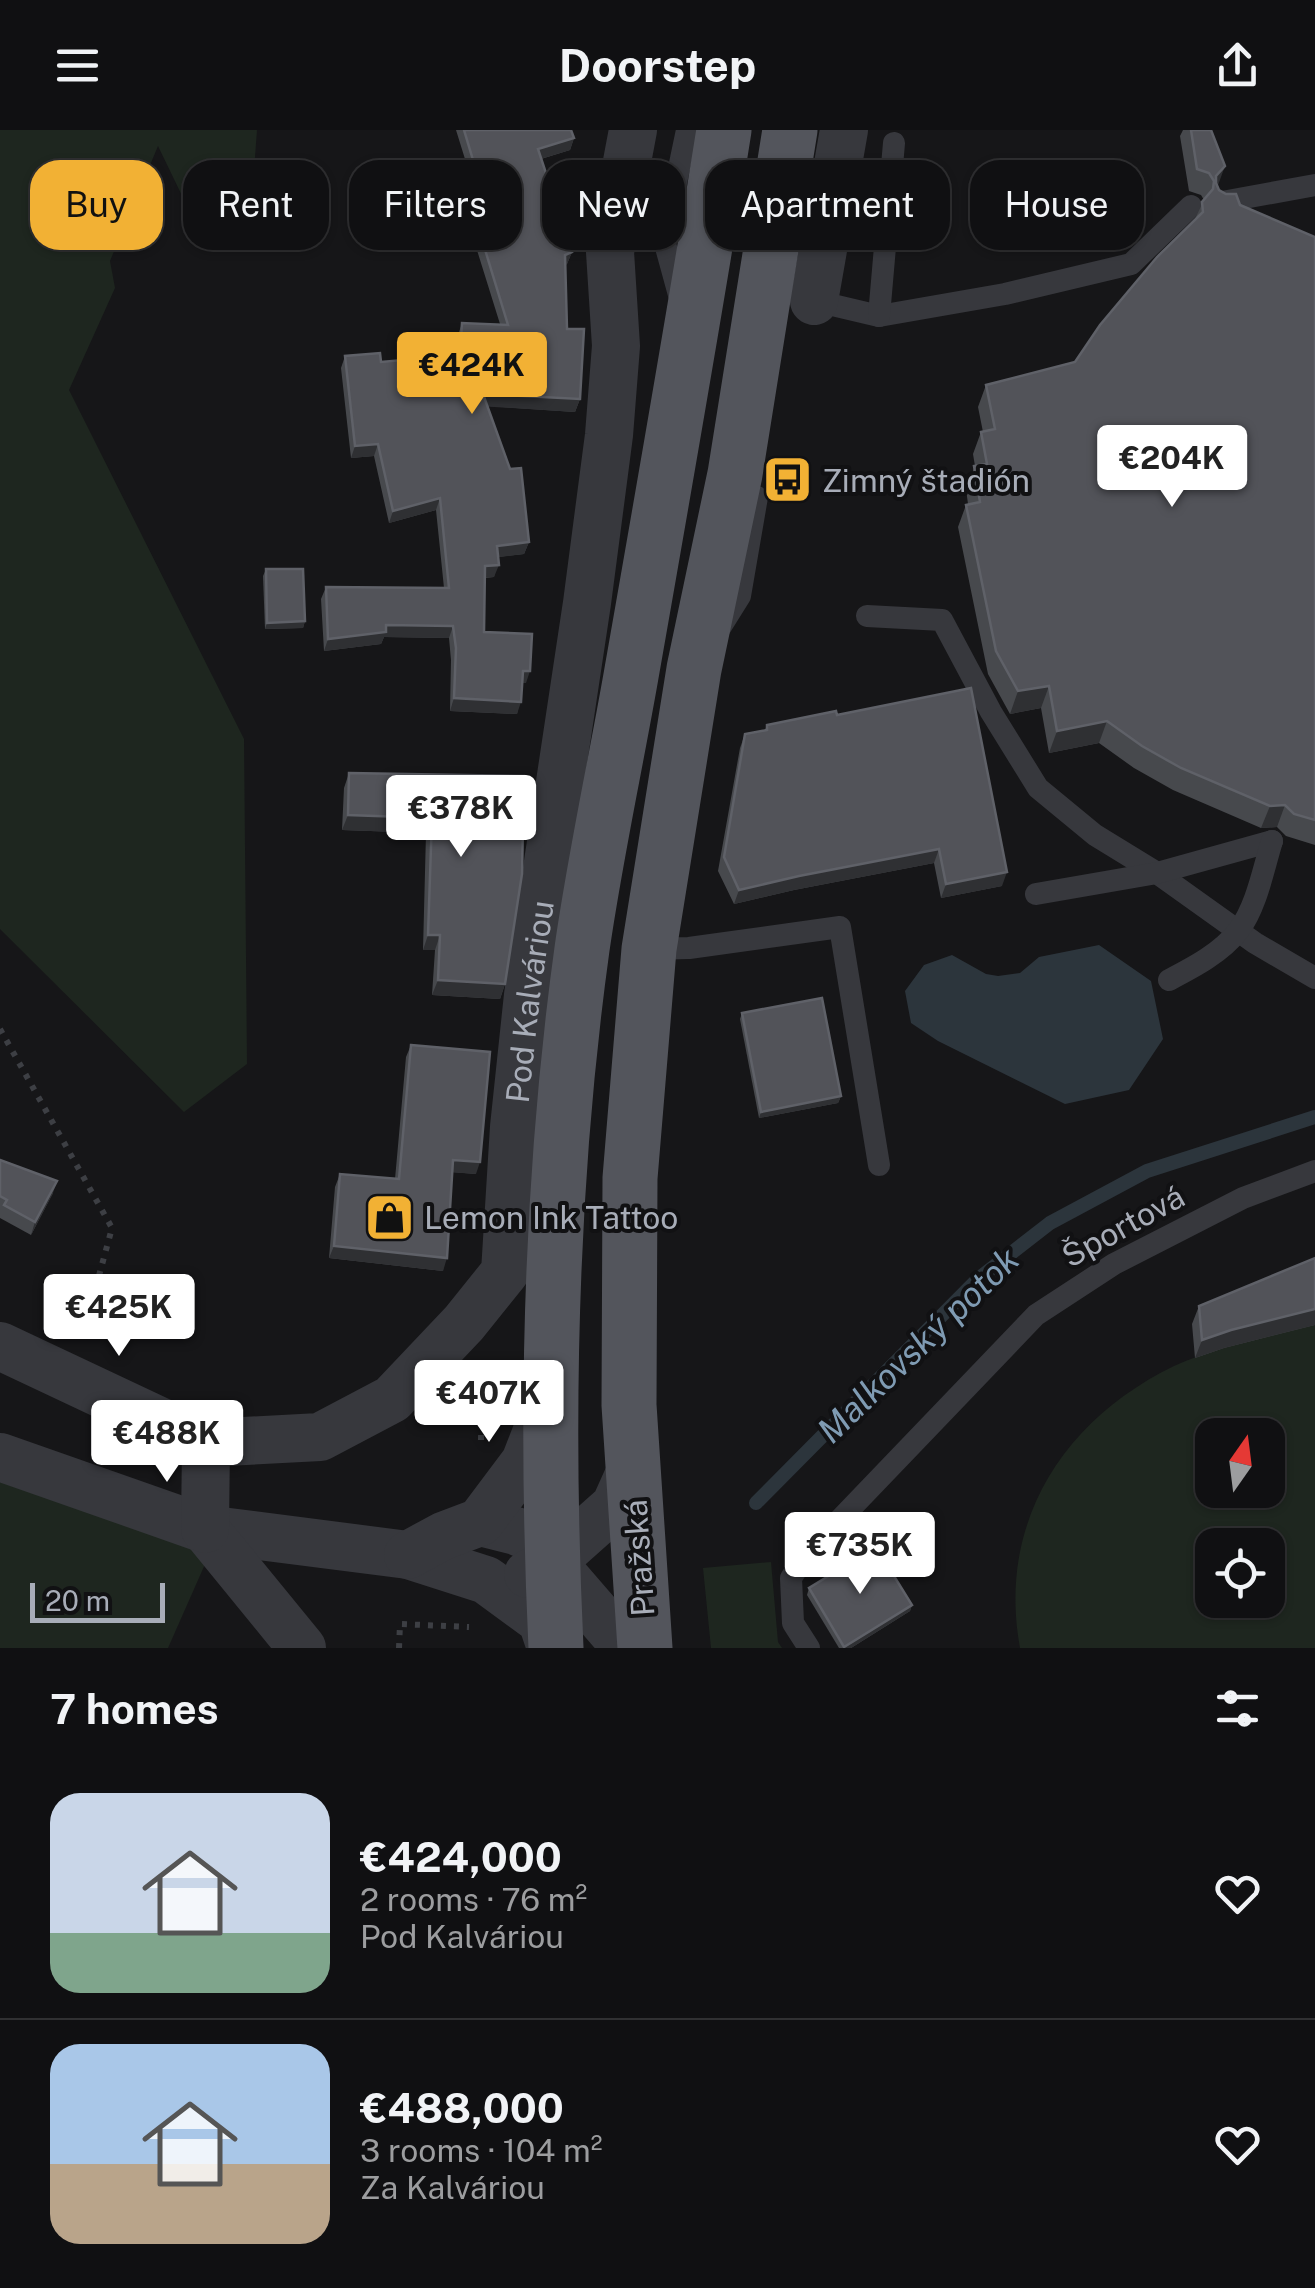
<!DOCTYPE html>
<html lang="en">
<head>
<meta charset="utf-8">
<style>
	:root { --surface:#101012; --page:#19191b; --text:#f1f3f6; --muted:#9c9d9f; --line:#303032; --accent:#f2b134 }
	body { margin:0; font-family:"Public Sans",sans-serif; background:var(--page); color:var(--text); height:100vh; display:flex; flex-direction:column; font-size:38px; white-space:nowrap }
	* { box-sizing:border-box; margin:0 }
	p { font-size:32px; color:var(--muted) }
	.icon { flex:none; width:55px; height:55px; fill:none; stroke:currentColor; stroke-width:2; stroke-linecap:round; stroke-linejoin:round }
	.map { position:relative; height:1518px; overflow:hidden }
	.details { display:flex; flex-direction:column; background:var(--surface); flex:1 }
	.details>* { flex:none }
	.top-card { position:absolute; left:30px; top:30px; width:1255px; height:90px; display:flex; gap:20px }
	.needle { width:65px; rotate:14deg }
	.buttons { position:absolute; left:1195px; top:1288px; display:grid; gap:20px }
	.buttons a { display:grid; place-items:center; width:90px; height:90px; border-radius:20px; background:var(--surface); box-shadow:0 2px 8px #0004,0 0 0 2px var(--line); font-size:50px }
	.scale { position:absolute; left:30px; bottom:25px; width:135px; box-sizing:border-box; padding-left:10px; border:5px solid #a8adb8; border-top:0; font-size:28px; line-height:35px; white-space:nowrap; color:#a8adb8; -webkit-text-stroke:8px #111113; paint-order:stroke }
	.price { position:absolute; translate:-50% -85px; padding:0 22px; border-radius:10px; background:#fff; color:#222; font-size:32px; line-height:65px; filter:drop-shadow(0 2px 5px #0008) }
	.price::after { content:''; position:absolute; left:50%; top:60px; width:30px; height:22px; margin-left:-15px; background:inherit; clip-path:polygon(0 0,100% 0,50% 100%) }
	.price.on { background:var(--accent); color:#111 }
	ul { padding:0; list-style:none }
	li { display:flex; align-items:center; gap:30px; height:250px; padding:0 50px }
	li+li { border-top:2px solid var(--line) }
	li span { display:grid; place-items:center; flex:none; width:280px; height:200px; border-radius:30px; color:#555 }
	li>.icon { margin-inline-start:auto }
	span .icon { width:120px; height:120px; fill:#fffc; stroke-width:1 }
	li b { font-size:42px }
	h2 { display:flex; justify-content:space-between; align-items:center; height:120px; padding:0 50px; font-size:42px }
	.tag { padding:0 35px; border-radius:30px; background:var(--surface); box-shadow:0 2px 8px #0004,0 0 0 2px var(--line); font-size:35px; line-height:90px }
	.tag.on { background:var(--accent); color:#111 }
	header { display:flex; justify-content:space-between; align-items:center; height:130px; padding:0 50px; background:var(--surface); font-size:45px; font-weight:700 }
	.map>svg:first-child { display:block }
	.green { fill:#1e261f; fill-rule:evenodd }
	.water { fill:#2c353c }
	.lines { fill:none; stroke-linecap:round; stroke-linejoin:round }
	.stream { stroke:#2c353c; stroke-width:14 }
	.path { stroke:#3d3f44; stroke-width:6; stroke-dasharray:5 8; stroke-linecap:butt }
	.service { stroke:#37383d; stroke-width:22 }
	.minor { stroke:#37383d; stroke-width:48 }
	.primary { stroke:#53555c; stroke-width:55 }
	.wall { fill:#47494d }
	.shaded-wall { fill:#2f3033 }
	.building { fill:#525359; stroke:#5f6168; stroke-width:2.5 }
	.labels { text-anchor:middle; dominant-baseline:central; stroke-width:8; stroke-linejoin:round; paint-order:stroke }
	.poi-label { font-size:32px; fill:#a8adb8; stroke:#111113; text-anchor:start }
	.street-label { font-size:32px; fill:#a8adb8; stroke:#111113 }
	.water-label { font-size:35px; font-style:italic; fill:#7f9bb3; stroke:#111113 }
</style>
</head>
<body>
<header><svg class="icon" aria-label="menu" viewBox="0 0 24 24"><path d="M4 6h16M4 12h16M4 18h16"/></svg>Doorstep<svg class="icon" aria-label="share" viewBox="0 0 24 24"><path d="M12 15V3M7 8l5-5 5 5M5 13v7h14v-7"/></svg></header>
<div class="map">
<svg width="1315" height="1518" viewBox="0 0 1315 1518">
	<rect width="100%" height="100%" fill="#161618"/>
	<g class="green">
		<polygon points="0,0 257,0 253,54 187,76 158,16 110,131 115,158 69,260 244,609 247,934 184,982 0,799"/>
		<path d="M 1315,1195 L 1315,1518 L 1020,1518 C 997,1393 1063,1290 1174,1236 C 1218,1216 1268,1207 1315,1195 ZM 1212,1305 L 1268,1305 L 1268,1360 L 1212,1360 ZM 1212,1415 L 1268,1415 L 1268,1470 L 1212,1470 Z"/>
		<polygon points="0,1320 221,1398 168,1518 0,1518"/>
		<polygon points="771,1432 778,1512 782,1518 711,1518 703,1438"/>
	</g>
	<polygon class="water" points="1099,815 1151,851 1163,909 1129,960 1065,974 938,911 911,893 905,861 924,835 952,825 986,844 998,846 1020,843 1039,827"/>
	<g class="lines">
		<polyline class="stream" points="756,1373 978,1149 1050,1093 1147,1041 1315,987"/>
		<g class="path">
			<polyline points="550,77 575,66"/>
			<polyline points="0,899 112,1098 82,1208"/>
			<polyline points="93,1166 134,1177"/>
			<polyline points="125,1175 128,1164"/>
			<polyline points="469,1258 503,1243"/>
			<polyline points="481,1310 482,1251"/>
			<polyline points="399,1518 400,1494 469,1497"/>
		</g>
		<g class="service">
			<polyline points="1222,72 1315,55"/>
			<polyline points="807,169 879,186 1005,164 1131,134 1191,76"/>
			<polyline points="681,172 664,110 687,0"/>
			<polyline points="879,186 894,13"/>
			<polyline points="867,486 942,490 991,582 1038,658 1095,705 1157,743 1255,813 1315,848"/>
			<polyline points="720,498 740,466 757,367"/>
			<polyline points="1036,764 1157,743 1272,711"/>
			<polyline points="649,819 689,818 840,797 879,1035"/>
			<path d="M 1169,850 C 1194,837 1221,823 1239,800 C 1257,775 1263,740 1272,711"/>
			<polyline points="809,1518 793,1493 791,1448 806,1425 1036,1185 1114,1134 1243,1068 1315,1041"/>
		</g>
		<g class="minor">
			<polyline points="814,171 844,0"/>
			<path id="s1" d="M 0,1216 L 206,1313 L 320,1307 L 392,1269 L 464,1193 L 505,1142 L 514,997 L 528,865 L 587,473 L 609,305 L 616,216 L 610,122 L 633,0"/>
			<polyline points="0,1327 205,1399 408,1425 486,1450 542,1491 551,1518"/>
			<polyline points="480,1392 516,1401 537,1410 552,1432 616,1506 620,1518"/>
			<polyline points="205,1399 302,1518"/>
			<polyline points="205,1399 206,1313"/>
			<polyline points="408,1425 443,1406 480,1392 525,1332 547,1275"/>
			<polyline points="528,1444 552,1432 615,1376 632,1338"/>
		</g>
		<g class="primary">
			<path d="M 556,1518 C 545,1285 550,1050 582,819 C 595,728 615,637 631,546 C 663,364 695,183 724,0"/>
			<polyline points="645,1518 629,1275 630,1048 649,819 694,539 735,344 790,0"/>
		</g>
	</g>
	<g class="wall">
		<polygon points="456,0 571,0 574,8 570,20 541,29 572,122 567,134 565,135 567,199 580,269 575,282 488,276 529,412 524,424 498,427 494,447 485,448 484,502 526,553 523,553 517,584 450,581 451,530 449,508 384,507 381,514 324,521 321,469 326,457 444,458 436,380 389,393 374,326 351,328 341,238 345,226 381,232 457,225 458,205 462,193 500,194 457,56 462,44 469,42"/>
		<polygon points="1183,0 1211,0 1217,56 1219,60 1240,75 1315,107 1315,715 1286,706 1277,697 1261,698 1173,660 1134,638 1099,613 1049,623 1041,578 1010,584 988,544 958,397 966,375 968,374 966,359 975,336 973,324 981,302 983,302 978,277 986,255 1075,232 1195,89 1204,70 1201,65 1189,61 1180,6"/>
		<polygon points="266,439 305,491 303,498 265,499 263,446"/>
		<polygon points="837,585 1002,756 941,768 934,733 794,760 734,774 718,741 740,618 745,604 765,600 767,595"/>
		<polygon points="349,643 524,646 505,854 500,869 432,865 435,820 423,820 426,703 342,700 344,658"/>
		<polygon points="742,883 841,966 838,973 759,988 740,889"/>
		<polygon points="411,915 476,1044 452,1042 443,1141 329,1128 335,1057 340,1044 395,1049 406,927"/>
		<polygon points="0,1030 53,1063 31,1105 0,1088"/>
		<polygon points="1315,1128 1315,1195 1224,1218 1195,1228 1192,1194 1199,1176"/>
		<polygon points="809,1458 912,1475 910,1481 851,1518 839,1518 807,1465"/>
	</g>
	<g class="shaded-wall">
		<polygon points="574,8 570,20 534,31 538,19"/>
		<polygon points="1225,36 1217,58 1216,46"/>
		<polygon points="572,122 567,134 561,137 565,125"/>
		<polygon points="483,264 580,269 575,282 479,276"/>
		<polygon points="378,314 374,326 351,328 355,316"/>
		<polygon points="440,368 436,380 389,393 393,381"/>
		<polygon points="529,412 524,424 492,428 497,416"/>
		<polygon points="499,435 494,447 481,448 485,436"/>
		<polygon points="305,491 303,498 265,499 267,493"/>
		<polygon points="386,495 453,496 449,508 384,507 381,514 324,521 328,509"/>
		<polygon points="523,541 530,541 526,553 519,553"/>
		<polygon points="1049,556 1041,578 1010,584 1018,561"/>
		<polygon points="454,568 521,572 517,584 450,581"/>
		<polygon points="1107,591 1099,613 1049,623 1057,601"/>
		<polygon points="1285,675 1277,697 1261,698 1270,676"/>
		<polygon points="348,685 432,688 426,703 342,700"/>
		<polygon points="939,719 934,733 794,760 734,774 739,760 799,746"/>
		<polygon points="1007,742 1002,756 941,768 946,754"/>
		<polygon points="428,805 440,805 435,820 423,820"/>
		<polygon points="438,850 505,854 500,869 432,865"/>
		<polygon points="841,966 838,973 759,988 761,982"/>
		<polygon points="453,1030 480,1032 476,1044 448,1042"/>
		<polygon points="57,1051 53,1063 31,1105 35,1092"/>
		<polygon points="334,1116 447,1128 443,1141 329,1128"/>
		<polygon points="1315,1179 1315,1195 1224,1218 1195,1228 1202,1210 1231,1200"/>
		<polygon points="912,1475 910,1481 851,1518 844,1518"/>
	</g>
	<g class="building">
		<polygon points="464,0 571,0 574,8 538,19 572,122 565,125 567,199 584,199 580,269 483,264 510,339 521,338 529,412 497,416 499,435 485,436 484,502 532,504 530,541 523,541 521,572 454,568 456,518 453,496 386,495 386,502 328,509 326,457 449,458 440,368 393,381 378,314 355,316 345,226 380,223 381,232 460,225 462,193 508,195 462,44 476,40"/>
		<polygon points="1191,0 1211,0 1225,36 1216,46 1216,53 1219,60 1226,64 1236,64 1240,75 1315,107 1315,690 1294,684 1285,675 1270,676 1181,638 1142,616 1107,591 1057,601 1049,556 1018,561 996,521 966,375 980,372 974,336 987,334 981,302 995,299 986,255 1075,232 1100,195 1157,127 1203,82 1202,72 1213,59 1214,51 1209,43 1197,39"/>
		<polygon points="266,439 303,439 305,491 267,493"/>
		<polygon points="971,558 1007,742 946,754 939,719 799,746 739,760 724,727 745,604 767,600 767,595 836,581 837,585"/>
		<polygon points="349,643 524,646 522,744 505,854 438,850 440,805 428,805 432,688 348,685"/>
		<polygon points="822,868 841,966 761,982 742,883"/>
		<polygon points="411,915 490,922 480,1032 453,1030 447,1128 334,1116 340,1044 399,1049"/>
		<polygon points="0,1030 57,1051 35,1092 4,1075 7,1070 0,1066"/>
		<polygon points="1315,1128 1315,1179 1231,1200 1202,1210 1199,1176"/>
		<polygon points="876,1417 912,1475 844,1517 809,1458"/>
	</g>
	<defs>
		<symbol id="bus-square" viewBox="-11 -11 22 22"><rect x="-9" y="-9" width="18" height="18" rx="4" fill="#f2b134" stroke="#111113"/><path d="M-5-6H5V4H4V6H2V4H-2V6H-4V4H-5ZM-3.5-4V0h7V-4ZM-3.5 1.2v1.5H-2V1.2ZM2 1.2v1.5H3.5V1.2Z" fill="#111"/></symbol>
		<symbol id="shop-square" viewBox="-11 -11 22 22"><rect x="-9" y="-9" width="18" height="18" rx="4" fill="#f2b134" stroke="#111113"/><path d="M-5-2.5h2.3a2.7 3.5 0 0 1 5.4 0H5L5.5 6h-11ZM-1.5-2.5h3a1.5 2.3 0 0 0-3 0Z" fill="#111"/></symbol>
	</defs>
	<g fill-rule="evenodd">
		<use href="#bus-square" x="760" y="322" width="55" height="55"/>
		<use href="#shop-square" x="362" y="1060" width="55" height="55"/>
	</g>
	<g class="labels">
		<g class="poi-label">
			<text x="822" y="350">Zimný štadión</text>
			<text x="424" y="1087">Lemon Ink Tattoo</text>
		</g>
		<g class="street-label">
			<text stroke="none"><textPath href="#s1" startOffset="865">Pod Kalváriou</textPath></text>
			<text transform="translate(1123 1096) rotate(-29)">Športová</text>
			<text transform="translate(639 1428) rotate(-94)">Pražská</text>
		</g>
		<g class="water-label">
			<text transform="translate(918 1215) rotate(-44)">Malkovský potok</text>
		</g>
	</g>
</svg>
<div class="buttons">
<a><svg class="needle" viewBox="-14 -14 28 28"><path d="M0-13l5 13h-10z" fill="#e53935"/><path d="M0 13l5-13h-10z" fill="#9c9d9f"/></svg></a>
<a><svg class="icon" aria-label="locate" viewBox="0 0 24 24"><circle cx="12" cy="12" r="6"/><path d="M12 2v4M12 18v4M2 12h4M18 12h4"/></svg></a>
</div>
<div class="scale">20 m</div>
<b class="price on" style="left:472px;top:287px">€424K</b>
<b class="price" style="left:1172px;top:380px">€204K</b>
<b class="price" style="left:461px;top:730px">€378K</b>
<b class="price" style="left:119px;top:1229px">€425K</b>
<b class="price" style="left:489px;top:1315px">€407K</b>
<b class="price" style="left:167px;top:1355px">€488K</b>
<b class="price" style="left:860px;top:1467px">€735K</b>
<div class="top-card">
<a class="tag on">Buy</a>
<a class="tag">Rent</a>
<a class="tag">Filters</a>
<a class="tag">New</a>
<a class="tag">Apartment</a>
<a class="tag">House</a>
</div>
</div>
<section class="details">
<h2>7 homes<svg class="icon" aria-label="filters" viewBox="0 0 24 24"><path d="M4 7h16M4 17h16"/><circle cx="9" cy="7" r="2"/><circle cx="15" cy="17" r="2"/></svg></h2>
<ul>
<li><span style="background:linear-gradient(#c9d6e8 70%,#7fa58c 0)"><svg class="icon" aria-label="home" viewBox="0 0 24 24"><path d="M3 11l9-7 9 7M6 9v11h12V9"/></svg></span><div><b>€424,000</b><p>2 rooms · 76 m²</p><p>Pod Kalváriou</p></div><svg class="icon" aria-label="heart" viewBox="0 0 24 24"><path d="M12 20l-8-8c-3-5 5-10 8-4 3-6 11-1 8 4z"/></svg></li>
<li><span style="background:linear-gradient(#a9c7e8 60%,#b9a48a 0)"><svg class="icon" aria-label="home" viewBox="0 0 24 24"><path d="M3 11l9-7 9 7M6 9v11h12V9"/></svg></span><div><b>€488,000</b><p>3 rooms · 104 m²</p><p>Za Kalváriou</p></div><svg class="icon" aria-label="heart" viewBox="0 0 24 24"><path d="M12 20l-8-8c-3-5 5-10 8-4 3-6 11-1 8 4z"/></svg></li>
</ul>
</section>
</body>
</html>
